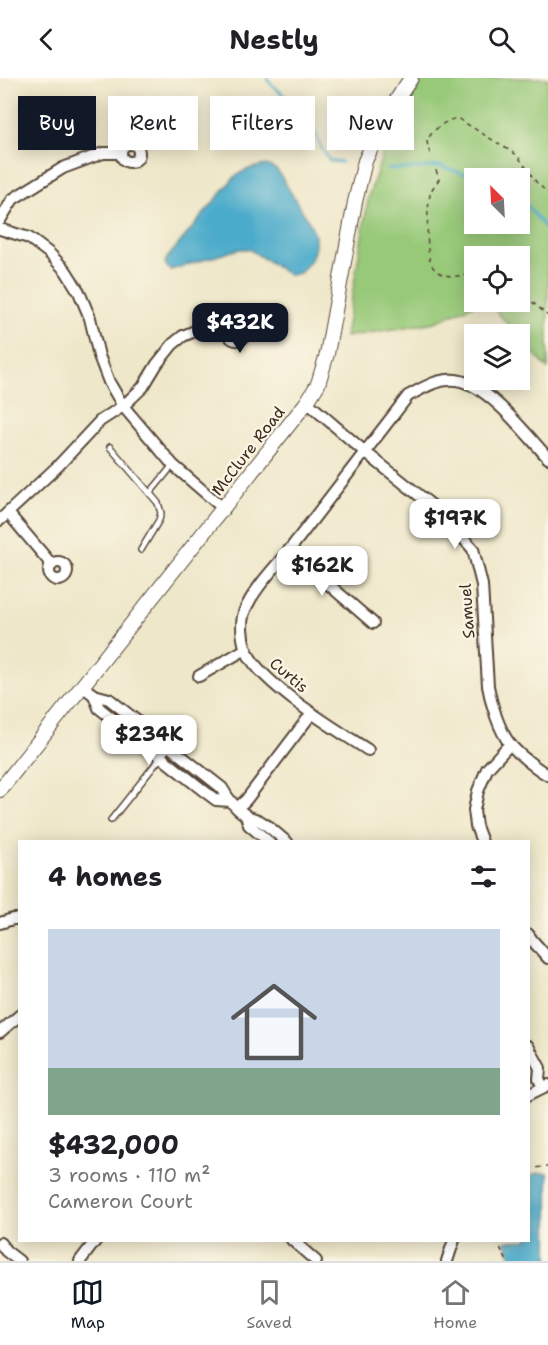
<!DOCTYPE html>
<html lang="en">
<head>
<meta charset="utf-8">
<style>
	:root { --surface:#fff; --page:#f2f2f2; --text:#202124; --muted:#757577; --line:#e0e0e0; --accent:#111827 }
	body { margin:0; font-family:"Shantell Sans",sans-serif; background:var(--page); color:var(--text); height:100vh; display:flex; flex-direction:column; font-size:22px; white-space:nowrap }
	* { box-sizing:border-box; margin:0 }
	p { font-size:20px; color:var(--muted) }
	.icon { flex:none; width:33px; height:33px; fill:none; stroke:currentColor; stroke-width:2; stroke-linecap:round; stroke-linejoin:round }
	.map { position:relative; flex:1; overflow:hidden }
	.drawer { position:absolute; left:18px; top:762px; width:512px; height:402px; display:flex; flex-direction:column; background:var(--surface); border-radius:0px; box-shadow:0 3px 15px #0003 }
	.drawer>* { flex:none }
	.top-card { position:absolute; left:18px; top:18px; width:513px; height:54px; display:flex; gap:12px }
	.needle { width:39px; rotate:336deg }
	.buttons { position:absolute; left:464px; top:90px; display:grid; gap:12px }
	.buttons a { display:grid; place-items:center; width:66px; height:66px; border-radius:0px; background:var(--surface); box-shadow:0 3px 15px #0003; font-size:30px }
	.price { position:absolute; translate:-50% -51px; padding:0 14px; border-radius:12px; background:#fff; color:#222; font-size:20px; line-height:39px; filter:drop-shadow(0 2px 3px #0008) }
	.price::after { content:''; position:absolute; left:50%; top:36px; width:18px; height:14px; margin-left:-9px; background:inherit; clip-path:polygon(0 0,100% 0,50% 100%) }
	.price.active { background:var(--accent); color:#fff }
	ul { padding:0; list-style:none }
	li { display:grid; align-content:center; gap:12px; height:318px; padding:0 30px }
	li span { display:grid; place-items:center; height:186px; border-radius:0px; color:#555 }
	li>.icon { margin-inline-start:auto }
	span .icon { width:108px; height:108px; fill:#fffc; stroke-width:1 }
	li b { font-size:26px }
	h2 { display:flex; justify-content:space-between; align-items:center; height:72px; padding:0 30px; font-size:26px }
	.chip { padding:0 21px; border-radius:0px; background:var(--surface); box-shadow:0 3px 15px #0003; font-size:21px; line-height:54px }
	.chip.active { background:var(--accent); color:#fff }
	header { display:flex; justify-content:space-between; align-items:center; height:78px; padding:0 30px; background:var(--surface); font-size:27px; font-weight:700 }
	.tabs { display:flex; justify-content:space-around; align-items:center; height:84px; border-top:2px solid var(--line); background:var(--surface); font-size:16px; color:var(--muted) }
	.tabs a { display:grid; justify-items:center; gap:3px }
	.tabs .active { color:var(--accent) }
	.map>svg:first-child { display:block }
	.green { fill:#98c979; stroke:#6a7a4c; stroke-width:1.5; fill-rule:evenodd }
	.water { fill:#4babca; stroke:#436a74; stroke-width:1.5 }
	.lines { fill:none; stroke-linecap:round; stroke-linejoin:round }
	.stream { stroke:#4babca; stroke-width:3 }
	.service-casing { stroke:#564638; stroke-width:8 }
	.minor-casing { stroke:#564638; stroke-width:14 }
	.tertiary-casing { stroke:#564638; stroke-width:16 }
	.path { stroke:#564638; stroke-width:1.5; stroke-dasharray:4.5 4.5; stroke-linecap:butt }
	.service { stroke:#fff; stroke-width:5 }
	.minor { stroke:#fff; stroke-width:10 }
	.tertiary { stroke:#fff; stroke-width:14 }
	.labels { text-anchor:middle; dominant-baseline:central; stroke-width:4.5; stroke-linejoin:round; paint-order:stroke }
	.street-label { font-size:16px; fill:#3b2a1e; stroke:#fcf5e5 }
</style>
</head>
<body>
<header><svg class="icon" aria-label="back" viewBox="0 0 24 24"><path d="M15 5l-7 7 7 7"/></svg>Nestly<svg class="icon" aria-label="search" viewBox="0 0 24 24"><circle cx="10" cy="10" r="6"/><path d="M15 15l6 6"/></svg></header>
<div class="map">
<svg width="548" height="1183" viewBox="0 0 548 1183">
	<rect width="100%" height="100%" fill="#fcf5e5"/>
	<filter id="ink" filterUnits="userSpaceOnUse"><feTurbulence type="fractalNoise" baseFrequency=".0167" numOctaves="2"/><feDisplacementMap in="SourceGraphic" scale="12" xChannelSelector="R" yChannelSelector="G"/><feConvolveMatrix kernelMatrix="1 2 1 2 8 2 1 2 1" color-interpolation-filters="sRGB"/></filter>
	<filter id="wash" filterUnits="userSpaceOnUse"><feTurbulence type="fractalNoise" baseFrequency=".008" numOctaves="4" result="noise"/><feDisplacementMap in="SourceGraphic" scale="24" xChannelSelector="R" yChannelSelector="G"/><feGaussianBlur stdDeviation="1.35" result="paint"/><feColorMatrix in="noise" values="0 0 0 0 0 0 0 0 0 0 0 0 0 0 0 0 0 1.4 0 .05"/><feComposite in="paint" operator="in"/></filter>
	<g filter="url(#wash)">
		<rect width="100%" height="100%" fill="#eee7c9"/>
		<path class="green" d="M 423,0 L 548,0 L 548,291 L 488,224 L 519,224 L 519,178 L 474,178 L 474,224 L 480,224 L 435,244 L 345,259 L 369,117 L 386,67 L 405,28 ZM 474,100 L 519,100 L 519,146 L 474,146 Z"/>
		<g class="water">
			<path d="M 267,87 L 277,92 L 311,147 L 315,158 L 315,170 L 311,182 L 300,195 L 289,197 L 249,171 L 239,171 L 171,192 L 167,189 L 165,184 L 168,179 L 232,102 C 241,92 253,89 267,87 Z"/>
			<polygon points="538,1095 548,1095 548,1183 514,1183 505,1163 528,1162 528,1098"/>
		</g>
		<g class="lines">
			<g class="stream">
				<polyline points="267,0 270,5 296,28 310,44 322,71 330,83 341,84"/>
				<polyline points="387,91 409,91 439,88 479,100"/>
				<polyline points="519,118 548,153"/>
			</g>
		</g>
	</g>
	<g filter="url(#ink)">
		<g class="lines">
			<defs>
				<g id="service">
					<polyline points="110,369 158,425 161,435 159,442 141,472"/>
					<polyline points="150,415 173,387"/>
					<polyline points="111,742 169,669"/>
				</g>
				<g id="minor">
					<circle cx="130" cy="75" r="9"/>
					<polyline points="0,142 13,121 63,90 103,75 121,75"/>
					<polyline points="0,151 29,160 49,175 66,193 79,214 90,240 99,278 109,304 123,328 173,387 224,431"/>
					<circle cx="237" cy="253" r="9"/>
					<path d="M 307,324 L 365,374 L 440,434 L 473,471 L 482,507 L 488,608 C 491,626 499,652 510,666 C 518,676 537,691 548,697"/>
					<polyline points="8,435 52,487"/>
					<polyline points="0,442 58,388 100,343 123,328 143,309 157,286 173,266 183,258 204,249 211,248 227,252"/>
					<polyline points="289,472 373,545"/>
					<circle cx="58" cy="493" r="9"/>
					<polyline points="199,598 246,571"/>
					<path d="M 82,608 L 94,617 L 109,621 L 222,710 C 228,721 236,731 247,738 C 251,740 256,741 260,743 C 270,749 278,757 287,764"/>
					<polyline points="94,617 99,630 204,713 216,722 230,723"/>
					<path d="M 368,672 C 336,651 260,606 246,572 C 242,561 240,543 245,532 C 256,507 278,487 294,466 C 332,417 370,367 408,318 C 423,310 438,300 456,302 C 488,306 527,357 548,380"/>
					<polyline points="237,730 246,722 312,635"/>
					<polyline points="246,738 249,747 269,764"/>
					<polyline points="482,764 476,748 474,732 478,713 487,691 510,666"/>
					<polyline points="0,845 13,841 20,841"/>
					<polyline points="528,856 532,862 548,880"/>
					<polyline points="0,954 20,937"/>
					<polyline points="528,968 540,990 539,1001 543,1009"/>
					<polyline points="528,1017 548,1007"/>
					<polyline points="292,1162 316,1183"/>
					<polyline points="0,1165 6,1173 19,1183"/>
					<polyline points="80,1183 96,1162"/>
					<polyline points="447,1183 454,1162"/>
				</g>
				<polyline id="tertiary" points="0,712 307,324 318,306 327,276 355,124 365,83 386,38 411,0"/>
			</defs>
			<use href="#service" class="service-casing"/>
			<use href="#minor" class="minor-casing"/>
			<use href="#tertiary" class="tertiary-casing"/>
			<g class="path">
				<path d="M 430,76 L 427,64 C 430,53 446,42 457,40 L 517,77 L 537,105 L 548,115"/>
				<path d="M 436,92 L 439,101 C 436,106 431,111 430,117 C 427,131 426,169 430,183 C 431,187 434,191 438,194 C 449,201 462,197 474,196"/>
				<polyline points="519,212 548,238"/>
				<polyline points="528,1090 548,1089"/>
				<polyline points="496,1162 507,1183"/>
			</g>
			<use href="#service" class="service"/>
			<use href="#minor" class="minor"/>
			<use href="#tertiary" class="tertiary"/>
		</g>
	</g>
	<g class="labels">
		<g class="street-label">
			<text transform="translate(248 373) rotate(-52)">McClure Road</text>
			<text transform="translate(467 533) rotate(-94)">Samuel</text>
			<text transform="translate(289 597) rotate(40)">Curtis</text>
		</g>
	</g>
</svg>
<div class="buttons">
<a><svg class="needle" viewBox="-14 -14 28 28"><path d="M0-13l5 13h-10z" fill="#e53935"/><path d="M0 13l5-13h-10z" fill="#757577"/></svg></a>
<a><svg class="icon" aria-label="locate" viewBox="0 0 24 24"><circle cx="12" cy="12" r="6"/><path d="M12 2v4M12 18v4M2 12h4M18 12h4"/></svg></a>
<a><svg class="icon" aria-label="layers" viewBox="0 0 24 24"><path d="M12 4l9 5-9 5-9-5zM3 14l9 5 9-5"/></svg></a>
</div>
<b class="price active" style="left:240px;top:276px">$432K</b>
<b class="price" style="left:455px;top:472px">$197K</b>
<b class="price" style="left:322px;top:519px">$162K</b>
<b class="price" style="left:149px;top:688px">$234K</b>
<div class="top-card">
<a class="chip active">Buy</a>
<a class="chip">Rent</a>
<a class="chip">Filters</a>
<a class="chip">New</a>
</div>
<section class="drawer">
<h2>4 homes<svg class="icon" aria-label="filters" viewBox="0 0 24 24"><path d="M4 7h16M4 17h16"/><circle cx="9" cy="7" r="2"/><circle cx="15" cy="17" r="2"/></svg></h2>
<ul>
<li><span style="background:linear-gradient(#c9d6e8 75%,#7fa58c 0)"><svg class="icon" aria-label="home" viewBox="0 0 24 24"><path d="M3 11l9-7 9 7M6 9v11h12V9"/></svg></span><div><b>$432,000</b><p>3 rooms · 110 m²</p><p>Cameron Court</p></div></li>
</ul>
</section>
</div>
<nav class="tabs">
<a class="active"><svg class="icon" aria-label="map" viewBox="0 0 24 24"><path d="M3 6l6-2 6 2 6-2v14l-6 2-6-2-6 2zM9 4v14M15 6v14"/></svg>Map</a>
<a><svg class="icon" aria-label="saved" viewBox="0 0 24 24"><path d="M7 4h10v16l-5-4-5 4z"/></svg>Saved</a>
<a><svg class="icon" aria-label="home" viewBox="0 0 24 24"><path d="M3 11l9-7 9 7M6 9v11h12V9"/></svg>Home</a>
</nav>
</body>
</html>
